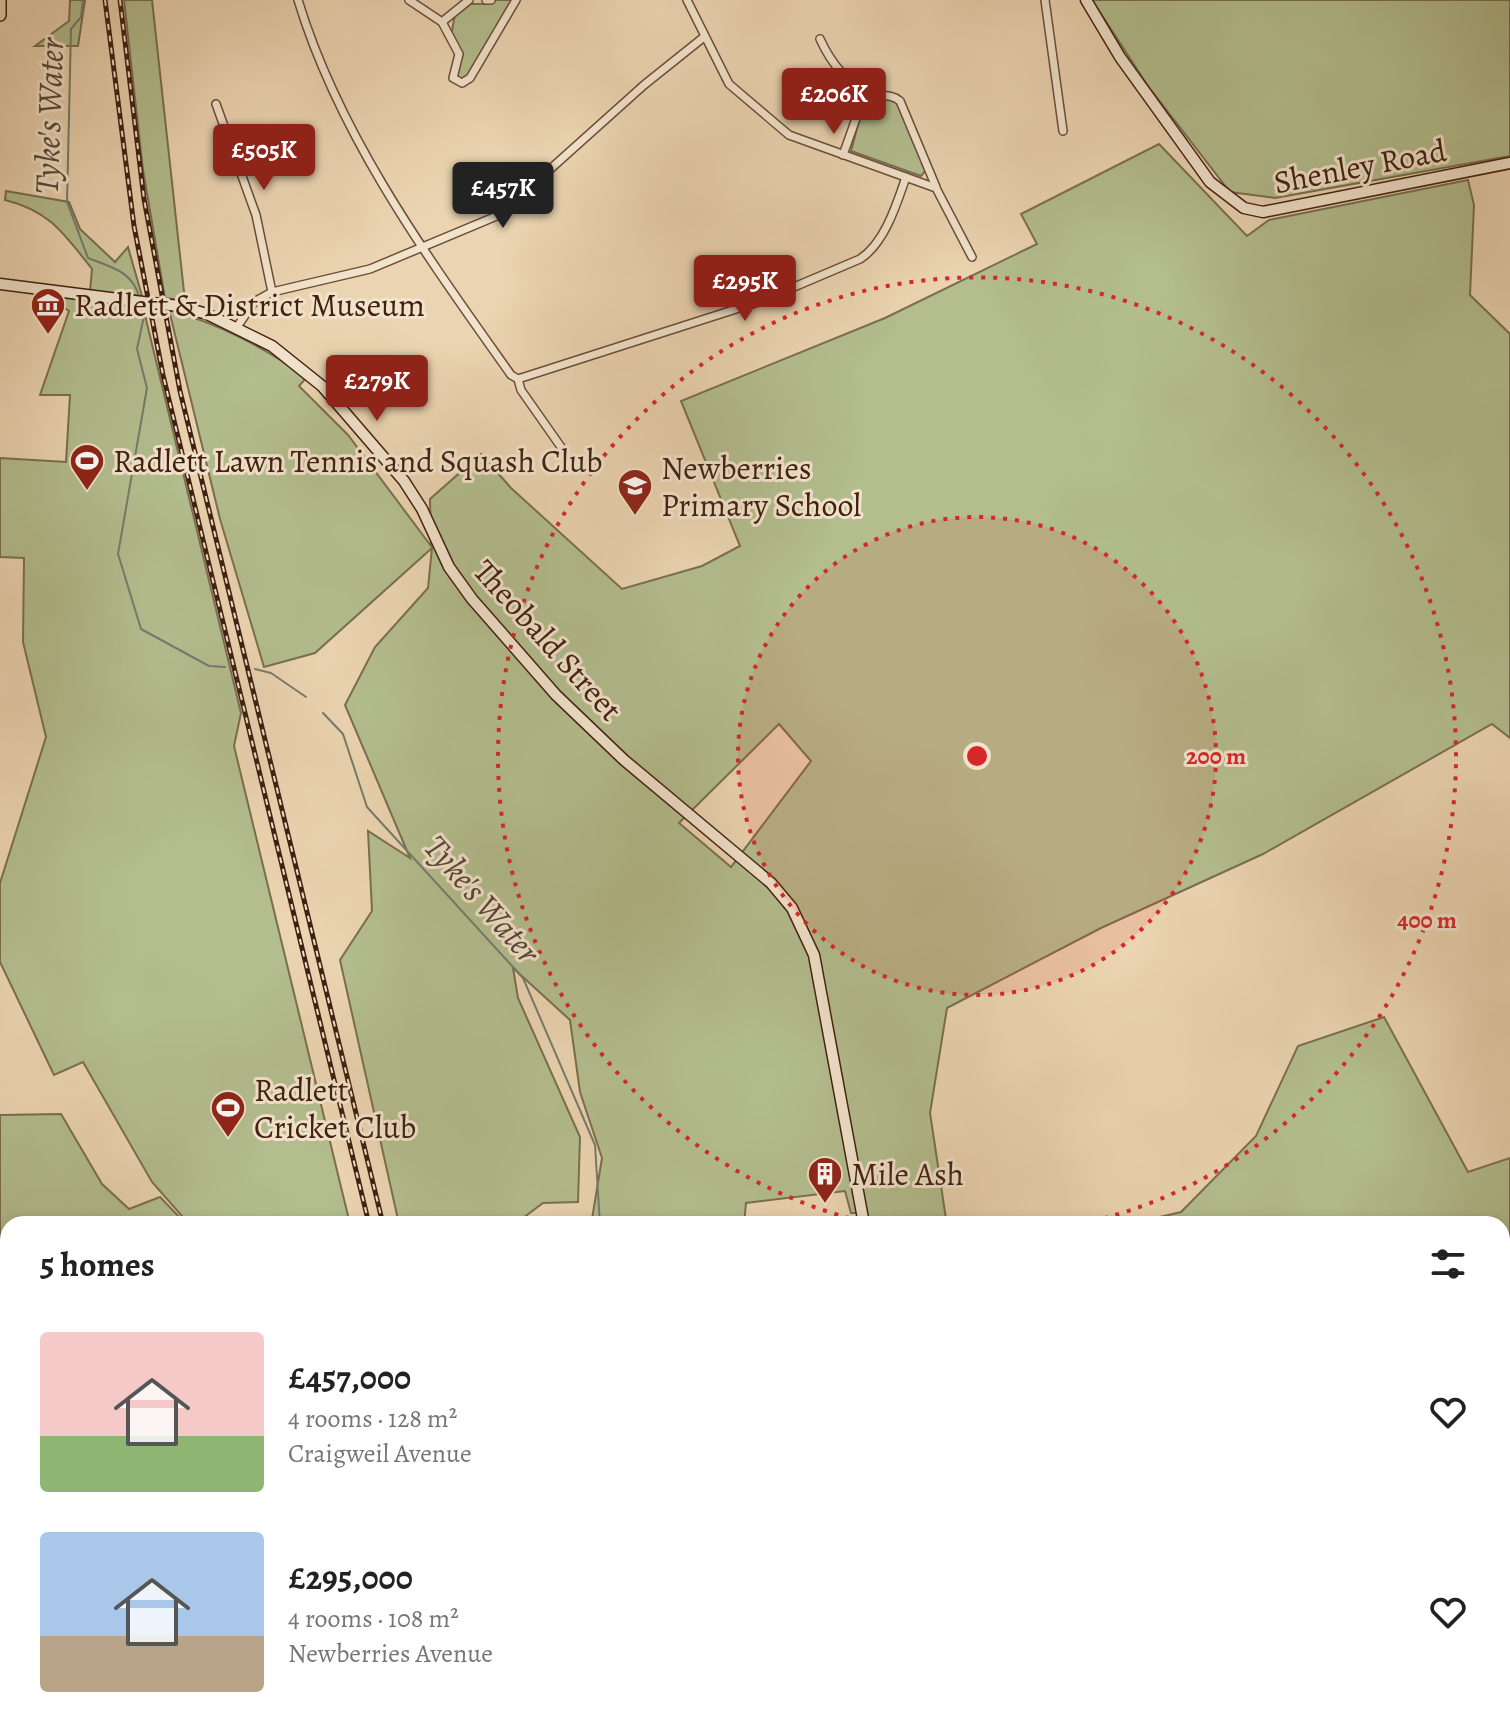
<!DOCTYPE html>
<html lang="en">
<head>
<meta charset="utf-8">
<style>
	:root { --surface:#fff; --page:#f6f6f6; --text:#222; --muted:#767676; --accent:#8f2418 }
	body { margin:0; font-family:Alegreya,serif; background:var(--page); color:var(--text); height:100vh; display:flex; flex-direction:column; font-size:30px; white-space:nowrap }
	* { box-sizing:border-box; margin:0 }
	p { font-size:26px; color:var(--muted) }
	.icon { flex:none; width:44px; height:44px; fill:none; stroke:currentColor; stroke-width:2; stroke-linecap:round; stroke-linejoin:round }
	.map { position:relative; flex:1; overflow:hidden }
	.drawer { position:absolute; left:0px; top:1216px; width:1510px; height:512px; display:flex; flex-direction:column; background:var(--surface); border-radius:24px 24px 0 0; box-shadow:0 4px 12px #0003 }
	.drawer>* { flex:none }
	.price { position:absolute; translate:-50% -68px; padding:0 18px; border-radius:8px; background:var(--accent); color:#fff; font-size:26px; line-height:52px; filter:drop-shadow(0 2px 4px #0008) }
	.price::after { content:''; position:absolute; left:50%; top:48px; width:24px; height:18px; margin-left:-12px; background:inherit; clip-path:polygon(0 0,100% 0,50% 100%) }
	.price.selected { background:#222; color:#fff }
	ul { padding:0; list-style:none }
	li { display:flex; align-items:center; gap:24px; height:200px; padding:0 40px }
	li span { display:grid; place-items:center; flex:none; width:224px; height:160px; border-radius:8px; color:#555 }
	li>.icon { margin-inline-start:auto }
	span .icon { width:96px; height:96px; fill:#fffc; stroke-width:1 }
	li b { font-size:34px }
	h2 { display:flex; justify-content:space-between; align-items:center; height:96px; padding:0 40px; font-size:34px }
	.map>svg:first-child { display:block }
	.green { fill:#b3bd8e; stroke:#7a6e50; stroke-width:2; fill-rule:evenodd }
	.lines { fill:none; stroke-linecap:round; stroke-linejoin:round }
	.stream { stroke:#757b6e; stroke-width:2 }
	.street-casing { stroke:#6c4d39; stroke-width:10 }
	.secondary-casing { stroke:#412011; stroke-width:13 }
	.primary-casing { stroke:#412011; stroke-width:14 }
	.street { stroke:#f2e3cc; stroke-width:7 }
	.secondary { stroke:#f2e3cc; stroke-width:10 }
	.primary { stroke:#ebd4b1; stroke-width:11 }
	.rail-casing { stroke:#412011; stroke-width:5 }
	.rail { stroke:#f2e3cc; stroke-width:2; stroke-dasharray:6; stroke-linecap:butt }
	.secondary-bridge-casing { stroke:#412011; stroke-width:13; stroke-linecap:butt }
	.secondary-bridge { stroke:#f2e3cc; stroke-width:10 }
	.ring { fill:none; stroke:#d62828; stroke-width:4; stroke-dasharray:4 8 }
	.labels { text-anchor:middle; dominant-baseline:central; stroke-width:6; stroke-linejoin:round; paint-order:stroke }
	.street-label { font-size:32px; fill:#412011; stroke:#f2e3cc }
	.poi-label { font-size:32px; fill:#412011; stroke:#f2e3cc; text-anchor:start }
	.water-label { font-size:34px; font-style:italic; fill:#574638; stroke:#f2e3cc }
	.centre { fill:#d62828; stroke:#f2e3cc; stroke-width:4 }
	.ring-label { font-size:24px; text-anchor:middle; font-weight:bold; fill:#d62828; stroke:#f2e3cc; stroke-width:6; stroke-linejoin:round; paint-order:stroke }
</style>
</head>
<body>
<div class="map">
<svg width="1510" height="1728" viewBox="0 0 1510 1728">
	<rect width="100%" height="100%" fill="#ebd4b1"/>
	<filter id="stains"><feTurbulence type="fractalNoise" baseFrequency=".0025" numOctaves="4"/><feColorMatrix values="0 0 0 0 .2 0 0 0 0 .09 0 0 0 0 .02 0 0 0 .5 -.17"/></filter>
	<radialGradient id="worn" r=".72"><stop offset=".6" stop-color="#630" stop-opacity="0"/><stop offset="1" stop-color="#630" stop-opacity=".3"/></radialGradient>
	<g class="green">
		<polygon points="70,0 85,0 78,46 35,46 69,21"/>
		<polygon points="124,0 152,0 185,301 165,298 143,170"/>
		<polygon points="495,0 513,0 468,76 463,80 455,77 461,58 451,36 455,14 469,4 490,4"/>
		<polygon points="1092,0 1510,0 1510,156 1275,198 1230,192 1148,86"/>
		<polygon points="879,97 897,101 926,170 921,176 851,151 862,110"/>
		<path d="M 1159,144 L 1247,236 L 1269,220 L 1468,180 L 1474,205 L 1470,295 L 1510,334 L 1510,738 L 1492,724 L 1263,854 L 1101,928 L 947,1008 L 930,1113 L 946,1219 L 984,1224 L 869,1224 L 867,1213 L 851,1213 L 845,1191 L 746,1203 L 744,1224 L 619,1224 L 619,1220 L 592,1219 L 602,1158 L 580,1092 L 570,1020 L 513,968 L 518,998 L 580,1137 L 578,1202 L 543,1203 L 515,1224 L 399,1224 L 340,960 L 372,911 L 368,831 L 410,858 L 345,705 L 375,647 L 428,588 L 432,548 L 315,653 L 264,667 L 220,519 L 169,310 C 221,324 262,347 307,377 L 299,386 L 348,435 L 431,546 L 430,499 L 481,454 L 511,488 L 622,589 L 702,566 L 740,546 L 681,401 L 885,318 L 1037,244 L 1021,214 ZM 779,724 L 811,761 L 731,867 L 679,823 Z"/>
		<path d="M 6,191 L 69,202 L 80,229 L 115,262 L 128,247 L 142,296 L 90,291 L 92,269 C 64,234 50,211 5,200 Z"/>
		<polygon points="54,294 143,307 241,713 234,746 350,1224 189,1224 152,1182 83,1062 54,1075 0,962 0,883 46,737 23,642 24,558 0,557 0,458 66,462 70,395 40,395 69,311 53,301"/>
		<polygon points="1384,1017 1468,1172 1510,1158 1510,1244 1502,1248 1502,1224 1130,1224 1181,1212 1256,1136 1298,1046"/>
		<polygon points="61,1114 102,1184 129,1209 160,1197 186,1224 8,1224 8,1451 0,1447 0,1115"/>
		<polygon points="1502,1250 1510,1286 1510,1417 1502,1419"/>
		<polygon points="0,1457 8,1461 8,1720 301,1720 302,1728 0,1728"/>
		<polygon points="1510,1630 1510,1728 1439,1728 1436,1720 1411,1728 1227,1728 1250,1720 1502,1720 1502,1633"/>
		<polygon points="599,1720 747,1720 749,1728 596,1728"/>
		<polygon points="772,1720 840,1720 838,1728 773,1728"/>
	</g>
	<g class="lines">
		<g class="stream">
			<path d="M 83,0 L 81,17 L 71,29 L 67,202 L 88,258 C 110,267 133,271 139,297"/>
			<polyline points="142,307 144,316 137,349 147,388 118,554 141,629 209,666 225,667"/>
			<polyline points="255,669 271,673 306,697"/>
			<polyline points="323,713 343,734 367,807 523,978 595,1145 600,1224"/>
			<polyline points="587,1728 589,1720"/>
		</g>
		<defs>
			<g id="street">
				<path d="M 298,0 C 340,138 429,259 511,375 L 518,379 L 521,390 L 561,447"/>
				<polyline points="409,0 442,22 459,54 453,78 462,83 470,78 516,0"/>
				<polyline points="486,0 491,0"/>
				<polyline points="687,0 729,84 789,135 936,188 972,257"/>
				<polyline points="1045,0 1063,131"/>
				<polyline points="442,22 469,0"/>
				<path d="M 820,39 C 830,61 846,82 869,93 C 879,98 889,92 900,101 L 936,187"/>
				<polyline points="216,104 256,215 272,292"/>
				<polyline points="843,155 859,110 872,95"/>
				<polyline points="237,327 254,302 272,292 370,269 499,215 644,85 704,37"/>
				<path d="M 518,379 L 761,301 L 860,259 C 885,243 897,203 906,177"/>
			</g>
			<g id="secondary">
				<polyline points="1086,0 1120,57 1210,182 1244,208 1263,212 1510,163"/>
				<polyline points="0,284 134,301"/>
				<polyline points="179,306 207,314 272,346 322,386 404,481 422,509 449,567 472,599 556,695 624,760 771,883 792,908 814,955 864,1224"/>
				<polyline points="760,1720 761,1728"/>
			</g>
			<polyline id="primary" points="0,15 0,0"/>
		</defs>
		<use href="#street" class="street-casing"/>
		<use href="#secondary" class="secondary-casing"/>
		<use href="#primary" class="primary-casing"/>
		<use href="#street" class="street"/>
		<use href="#secondary" class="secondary"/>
		<use href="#primary" class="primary"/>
		<defs>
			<g id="rail">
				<polyline points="105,0 134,226 163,375 369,1224"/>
				<polyline points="120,0 144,199 180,391 383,1224"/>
				<polyline points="500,1720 502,1728"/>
			</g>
		</defs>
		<use href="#rail" class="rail-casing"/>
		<use href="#rail" class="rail"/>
		<defs>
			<polyline id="secondary-bridge" points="134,301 179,306"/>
		</defs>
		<use href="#secondary-bridge" class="secondary-bridge-casing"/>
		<use href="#secondary-bridge" class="secondary-bridge"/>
	</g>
	<circle cx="977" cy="756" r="239" fill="#d62828" fill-opacity=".12"/>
	<g class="ring">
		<circle cx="977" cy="756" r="239"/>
		<path d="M873 1224A479 479 0 1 1 1081 1224"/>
	</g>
	<defs>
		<symbol id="museum-pin" viewBox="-11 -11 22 30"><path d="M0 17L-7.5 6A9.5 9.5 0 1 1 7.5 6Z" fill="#8f2418" stroke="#f2e3cc"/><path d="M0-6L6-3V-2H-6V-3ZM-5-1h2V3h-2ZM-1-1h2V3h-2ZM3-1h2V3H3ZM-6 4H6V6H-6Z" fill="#fff"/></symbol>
		<symbol id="stadium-pin" viewBox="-11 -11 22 30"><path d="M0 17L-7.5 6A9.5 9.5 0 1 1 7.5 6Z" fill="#8f2418" stroke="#f2e3cc"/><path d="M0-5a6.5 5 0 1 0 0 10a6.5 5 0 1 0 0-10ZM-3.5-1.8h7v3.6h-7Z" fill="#fff"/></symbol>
		<symbol id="school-pin" viewBox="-11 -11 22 30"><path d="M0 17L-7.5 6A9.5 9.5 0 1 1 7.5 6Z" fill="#8f2418" stroke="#f2e3cc"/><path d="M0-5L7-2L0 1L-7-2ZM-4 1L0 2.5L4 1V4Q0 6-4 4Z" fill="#fff"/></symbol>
		<symbol id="building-pin" viewBox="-11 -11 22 30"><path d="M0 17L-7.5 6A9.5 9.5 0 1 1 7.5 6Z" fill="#8f2418" stroke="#f2e3cc"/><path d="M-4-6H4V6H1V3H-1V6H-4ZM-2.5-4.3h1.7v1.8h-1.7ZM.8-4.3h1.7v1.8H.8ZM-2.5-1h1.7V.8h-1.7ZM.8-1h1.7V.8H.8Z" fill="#fff"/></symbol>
	</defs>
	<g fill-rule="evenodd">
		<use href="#museum-pin" x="28" y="285" width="40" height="54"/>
		<use href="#stadium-pin" x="67" y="441" width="40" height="54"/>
		<use href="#school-pin" x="615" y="466" width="40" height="54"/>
		<use href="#stadium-pin" x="208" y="1088" width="40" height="54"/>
		<use href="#building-pin" x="805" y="1154" width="40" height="54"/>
	</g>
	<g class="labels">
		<g class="street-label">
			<text transform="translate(1360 166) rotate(-11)">Shenley Road</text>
			<text transform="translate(548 640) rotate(48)">Theobald Street</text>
		</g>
		<g class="poi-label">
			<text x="74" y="305">Radlett &amp; District Museum</text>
			<text x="113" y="461">Radlett Lawn Tennis and Squash Club</text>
			<text x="661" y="468">Newberries<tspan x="661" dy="37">Primary School</tspan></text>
			<text x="254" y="1090">Radlett<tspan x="254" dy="37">Cricket Club</tspan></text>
			<text x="851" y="1174">Mile Ash</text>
		</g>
		<g class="water-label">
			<text transform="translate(49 116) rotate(-88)">Tyke's Water</text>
			<text transform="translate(482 899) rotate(49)">Tyke's Water</text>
		</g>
	</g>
	<circle cx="977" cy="756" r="12" class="centre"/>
	<g class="ring-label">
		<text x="1216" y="764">200 m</text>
		<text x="1427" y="928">400 m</text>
	</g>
	<rect width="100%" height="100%" filter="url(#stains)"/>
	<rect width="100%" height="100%" fill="url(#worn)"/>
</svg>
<b class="price" style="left:834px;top:136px">£206K</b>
<b class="price" style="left:264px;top:192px">£505K</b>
<b class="price selected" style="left:503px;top:230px">£457K</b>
<b class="price" style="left:745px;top:323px">£295K</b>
<b class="price" style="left:377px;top:423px">£279K</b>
<section class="drawer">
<h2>5 homes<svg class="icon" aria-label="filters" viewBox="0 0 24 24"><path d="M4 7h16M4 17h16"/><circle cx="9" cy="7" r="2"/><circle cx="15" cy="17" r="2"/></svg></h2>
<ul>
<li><span style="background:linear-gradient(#f6c9c9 65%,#8fb573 0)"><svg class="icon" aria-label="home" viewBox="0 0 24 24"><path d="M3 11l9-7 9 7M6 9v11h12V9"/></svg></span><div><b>£457,000</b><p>4 rooms · 128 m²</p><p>Craigweil Avenue</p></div><svg class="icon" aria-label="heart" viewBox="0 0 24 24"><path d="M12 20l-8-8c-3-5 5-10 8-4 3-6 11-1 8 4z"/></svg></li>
<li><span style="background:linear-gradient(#a9c7e8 65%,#b9a48a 0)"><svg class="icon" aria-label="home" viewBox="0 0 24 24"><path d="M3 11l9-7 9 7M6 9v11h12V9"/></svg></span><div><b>£295,000</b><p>4 rooms · 108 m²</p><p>Newberries Avenue</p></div><svg class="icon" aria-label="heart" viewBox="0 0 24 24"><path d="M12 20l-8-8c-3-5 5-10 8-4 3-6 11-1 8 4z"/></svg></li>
</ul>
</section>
</div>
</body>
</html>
